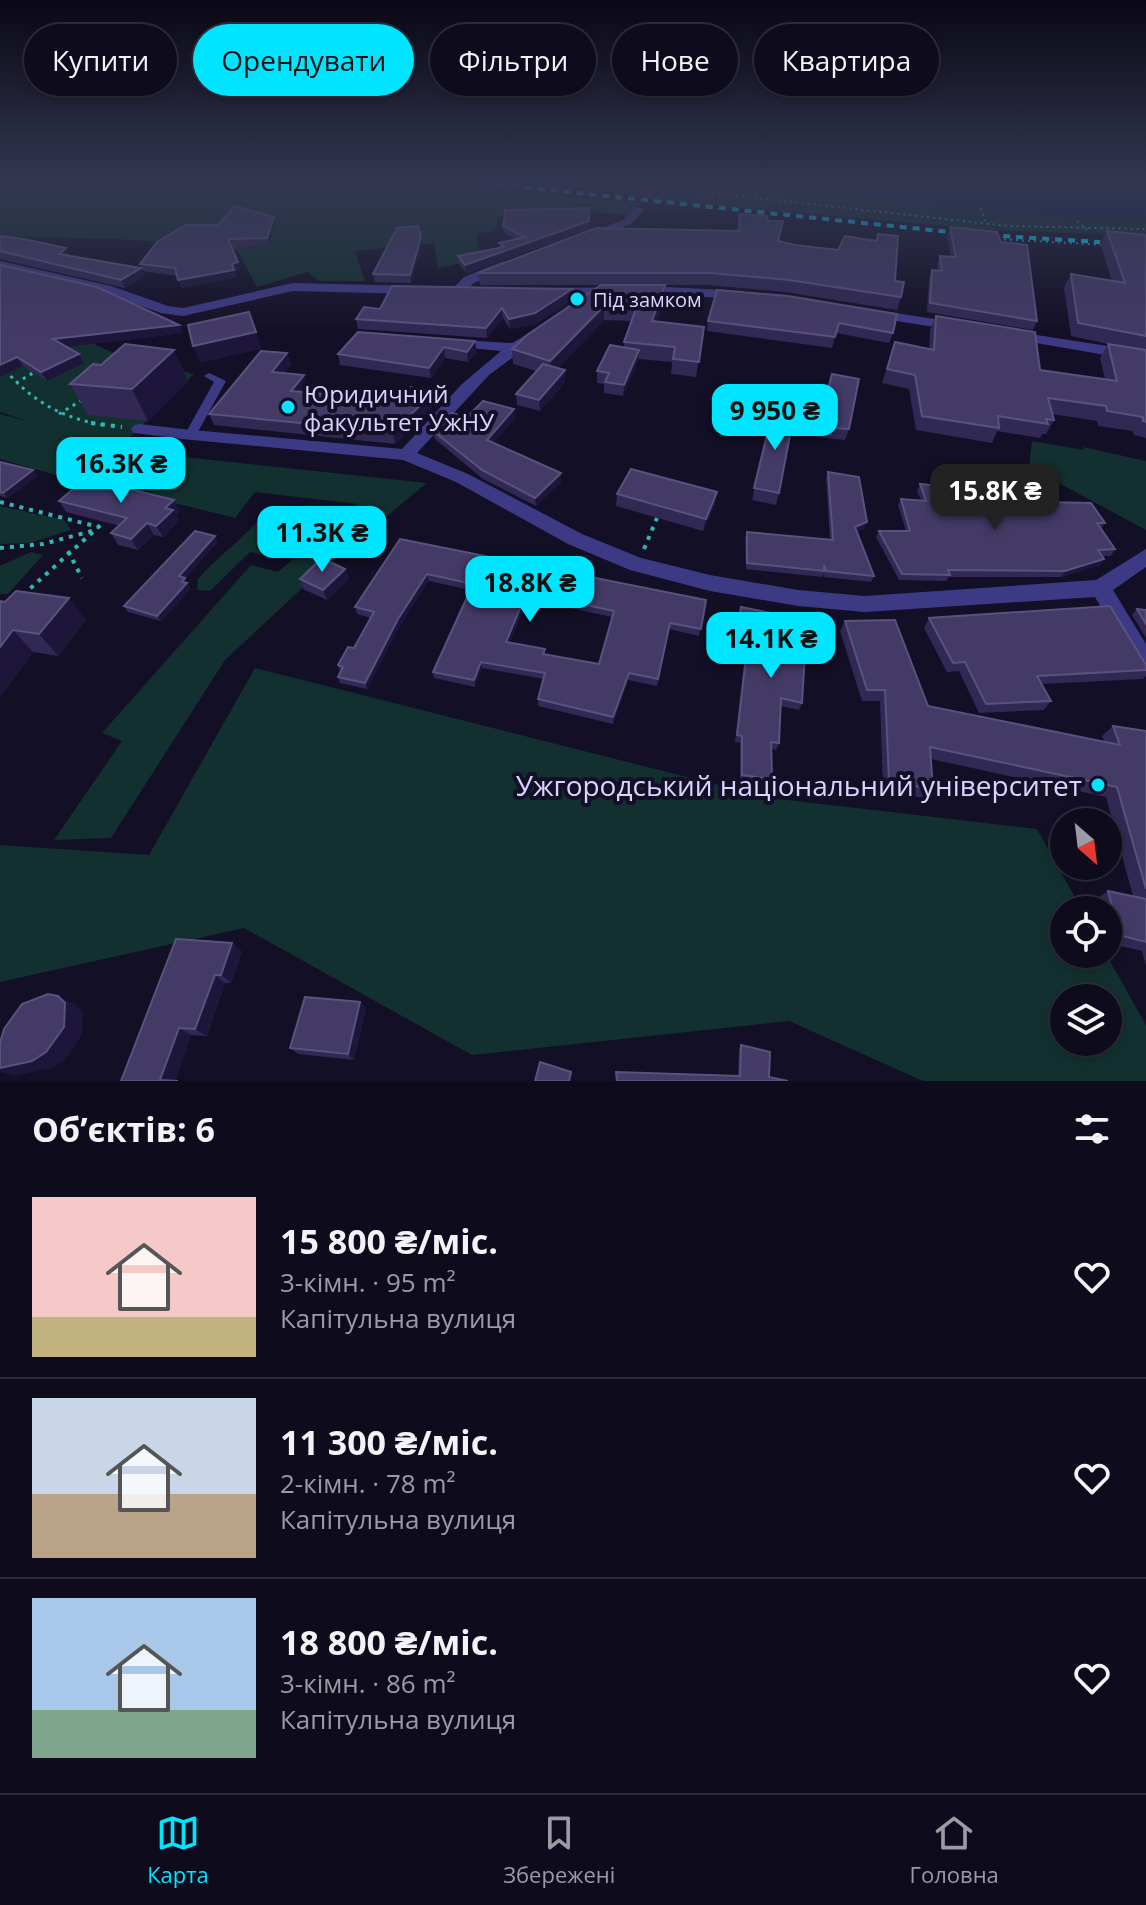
<!DOCTYPE html>
<html lang="uk">
<head>
<meta charset="utf-8">
<style>
	:root { --surface:#0e0b1c; --page:#171425; --text:#f1f3f6; --muted:#9b9ba3; --line:#2e2b3b; --accent:#00e5ff }
	body { margin:0; font-family:"Open Sans",sans-serif; background:var(--page); color:var(--text); height:100vh; display:flex; flex-direction:column; font-size:30px; white-space:nowrap }
	* { box-sizing:border-box; margin:0 }
	p { font-size:26px; color:var(--muted) }
	.icon { flex:none; width:44px; height:44px; fill:none; stroke:currentColor; stroke-width:2; stroke-linecap:round; stroke-linejoin:round }
	.map { position:relative; height:1081px; overflow:hidden }
	.side { display:flex; flex-direction:column; background:var(--surface); flex:1 }
	.side>* { flex:none }
	.hud { position:absolute; left:24px; top:24px; width:1098px; height:72px; display:flex; gap:16px }
	.needle { width:52px; rotate:152deg }
	.buttons { position:absolute; left:1050px; top:808px; display:grid; gap:16px }
	.buttons a { display:grid; place-items:center; width:72px; height:72px; border-radius:50%; background:var(--surface); box-shadow:0 4px 12px #0003,0 0 0 2px var(--line); font-size:40px }
	.price { position:absolute; translate:-50% -68px; padding:0 18px; border-radius:16px; background:var(--accent); color:#111; font-size:26px; line-height:52px; filter:drop-shadow(0 2px 4px #0008) }
	.price::after { content:''; position:absolute; left:50%; top:48px; width:24px; height:18px; margin-left:-12px; background:inherit; clip-path:polygon(0 0,100% 0,50% 100%) }
	.price.on { background:#222; color:#fff }
	ul { padding:0; list-style:none }
	li { display:flex; align-items:center; gap:24px; height:200px; padding:0 32px }
	li+li { border-top:2px solid var(--line) }
	li span { display:grid; place-items:center; flex:none; width:224px; height:160px; border-radius:0px; color:#555 }
	li>.icon { margin-inline-start:auto }
	span .icon { width:96px; height:96px; fill:#fffc; stroke-width:1 }
	li b { font-size:34px }
	h2 { display:flex; justify-content:space-between; align-items:center; height:96px; padding:0 32px; font-size:34px }
	.chip { padding:0 28px; border-radius:36px; background:var(--surface); box-shadow:0 4px 12px #0003,0 0 0 2px var(--line); font-size:28px; line-height:72px }
	.chip.on { background:var(--accent); color:#111 }
	.tabs { display:flex; justify-content:space-around; align-items:center; height:112px; border-top:2px solid var(--line); background:var(--surface); font-size:22px; color:var(--muted) }
	.tabs a { display:grid; justify-items:center; gap:4px }
	.tabs .on { color:var(--accent) }
	.map>svg:first-child { display:block }
	.green { fill:#12302f; fill-rule:evenodd }
	.water { fill:#0c2248 }
	.lines { fill:none; stroke-linecap:round; stroke-linejoin:round }
	.path-far2 { stroke:#2fb8b0; stroke-width:2; stroke-dasharray:2 4; stroke-linecap:butt }
	.path-far1 { stroke:#2fb8b0; stroke-width:3; stroke-dasharray:3 5; stroke-linecap:butt }
	.path { stroke:#2fb8b0; stroke-width:4; stroke-dasharray:4 6; stroke-linecap:butt }
	.service { fill:#3d3a85; fill-rule:evenodd }
	.pedestrian { fill:#3d3a85; fill-rule:evenodd }
	.minor { fill:#3d3a85; fill-rule:evenodd }
	.rail { stroke:#00e5ff; stroke-width:4; stroke-dasharray:7 6; stroke-linecap:butt }
	.wall { fill:#312854; fill-rule:evenodd }
	.shaded-wall { fill:#1d163a }
	.building { fill:#433a66; stroke:#5a527e; stroke-width:2; fill-rule:evenodd }
	.poi-dot { fill:#00e5ff; stroke:#130f26; stroke-width:3 }
	.labels { text-anchor:middle; dominant-baseline:central; stroke-width:8; stroke-linejoin:round; paint-order:stroke }
	.far-poi-label { font-size:20px; fill:#d9d4ff; stroke:#130f26; text-anchor:start }
	.poi-label { font-size:24px; fill:#d9d4ff; stroke:#130f26; text-anchor:start }
	.near-poi-label { font-size:28px; fill:#d9d4ff; stroke:#130f26; text-anchor:end }
</style>
</head>
<body>
<div class="map">
<svg width="1146" height="1081" viewBox="0 0 1146 1081">
	<rect width="100%" height="100%" fill="#130f26"/>
	<g class="green">
		<polygon points="0,182 431,182 640,203 626,215 571,210 501,216 494,231 476,234 482,259 438,268 434,243 355,251 365,281 319,281 307,272 257,287 237,250 137,240 0,236"/>
		<polygon points="556,182 751,182 805,191 1078,219 1146,220 1146,236 992,230 659,201"/>
		<polygon points="28,312 109,351 194,374 121,446 140,450 133,457 140,458 105,489 0,459 0,414 30,422 0,412 0,327"/>
		<polygon points="1032,441 1084,450 1083,447 1146,461 1146,530 1029,467"/>
		<polygon points="184,457 427,483 324,568 225,660 111,838 54,840 122,741 102,733 251,565 278,572 357,504 255,492 235,518 158,499 159,495 147,491"/>
		<polygon points="0,506 64,520 71,530 30,543 0,544"/>
		<path d="M 267,509 L 332,515 L 278,559 L 250,552 L 210,591 L 197,590 L 198,579 C 220,554 249,535 267,509 Z"/>
		<polygon points="31,552 43,555 8,594 0,594 0,566"/>
		<path d="M 255,668 L 770,798 L 1037,829 L 1082,910 L 1064,910 L 1064,954 L 1106,954 L 1146,1025 L 1146,1081 L 923,1081 L 789,1021 L 472,1055 L 244,928 L 0,982 L 0,845 L 149,855 ZM 1064,998 L 1108,998 L 1108,1042 L 1064,1042 Z"/>
	</g>
	<polygon class="water" points="751,182 1146,182 1146,220 1078,219 805,191"/>
	<g class="lines">
		<g class="path-far2">
			<polyline points="611,182 1008,226 1146,229"/>
			<polyline points="981,208 985,221"/>
			<polyline points="1077,221 1087,230"/>
			<polyline points="998,239 1105,245"/>
		</g>
		<g class="path-far1">
			<path d="M 0,364 C 29,399 58,417 103,425"/>
			<polyline points="16,383 38,370"/>
			<polyline points="59,414 82,400"/>
		</g>
		<g class="path">
			<polyline points="91,423 122,427"/>
			<polyline points="134,494 178,449"/>
			<polyline points="0,502 99,527"/>
			<polyline points="0,548 43,544 92,531"/>
			<polyline points="644,549 657,518"/>
			<polyline points="68,551 82,578"/>
			<polyline points="23,595 104,522"/>
		</g>
		<polygon class="service" points="209,373 226,381 195,437 187,437 185,434 214,382 204,376"/>
		<polygon class="pedestrian" points="140,424 182,429 191,434 182,439 134,433 131,429 134,425"/>
		<g class="minor">
			<polygon points="635,207 645,209 631,224 584,241 578,237 623,220"/>
			<polygon points="0,261 111,286 168,306 183,308 293,283 415,286 422,290 415,294 293,291 183,316 161,313 102,292 0,269"/>
			<polygon points="504,261 510,265 509,268 474,283 461,295 449,292 464,277"/>
			<polygon points="667,287 743,291 750,295 743,299 667,295 547,296 540,292 547,288"/>
			<polygon points="870,309 960,323 967,327 960,331 865,316 865,310"/>
			<polygon points="538,328 543,329 543,335 489,375 417,453 468,474 582,534 641,558 710,575 798,590 865,596 1096,580 1146,549 1146,567 1113,590 1146,644 1146,674 1138,671 1095,597 865,612 798,606 710,591 630,570 568,544 456,482 403,460 182,439 173,434 182,429 402,449 462,384 501,351 449,346 444,345 444,339 512,343"/>
			<polygon points="1012,331 1146,352 1146,362 1007,338 1005,335"/>
		</g>
		<polyline class="rail" points="473,182 969,234 1100,242"/>
	</g>
	<g class="wall">
		<polygon points="589,208 589,229 466,273 459,264 458,256 500,248 499,243 515,239 504,233 503,226"/>
		<polygon points="739,214 768,221 778,241 795,245 838,250 876,241 878,234 901,297 897,310 786,292 708,285 665,285 664,299 656,322 704,327 696,377 671,374 672,362 639,359 623,396 604,393 604,384 597,383 597,371 624,348 624,342 632,321 604,320 558,368 565,382 540,411 517,405 516,394 536,371 513,364 512,349 601,285 480,285 478,273 737,231"/>
		<polygon points="276,224 269,245 231,247 240,270 234,271 237,277 182,288 177,276 143,271 140,264"/>
		<polygon points="950,227 1037,321 1033,330 927,312 929,278 932,270 938,271 937,264 940,256 951,257 947,235"/>
		<polygon points="1107,231 1146,235 1146,438 1134,435 1133,431 1098,426 1097,421 1052,414 1054,420 1046,434 1042,434 1040,438 997,431 992,443 916,430 909,389 882,383 895,342 929,349 930,330 936,316 1040,370 1105,379 1100,358 1108,344 1071,336 1064,287 1071,274 1112,281 1100,243"/>
		<polygon points="0,236 69,256 141,268 145,276 125,288 0,259"/>
		<polygon points="421,237 422,244 411,283 375,282 373,274"/>
		<polygon points="0,265 179,325 183,333 66,347 84,363 47,381 23,366 0,377"/>
		<polygon points="717,290 893,333 889,343 836,333 832,348 707,331 708,321"/>
		<polygon points="572,299 536,324 510,329 503,318 487,338 358,329 356,319 380,309"/>
		<polygon points="358,332 477,352 468,362 445,358 431,378 340,365 338,354"/>
		<polygon points="174,350 188,381 148,421 88,415 70,384 101,365"/>
		<polygon points="287,353 291,364 284,373 304,375 307,386 303,392 436,403 395,444 214,425 209,414"/>
		<polygon points="832,374 849,429 845,440 815,437"/>
		<polygon points="773,410 779,493 776,505 752,500"/>
		<polygon points="467,417 515,418 493,443 561,482 536,506 483,479 435,439 433,431"/>
		<polygon points="0,462 33,470 37,476 8,498 0,496"/>
		<polygon points="828,472 865,528 857,531 874,576 871,582 824,577 823,574 822,577 746,569 745,538 747,532 830,540 826,478"/>
		<polygon points="977,478 1105,523 1101,528 1115,549 1111,556 1102,556 1104,559 1100,565 1061,577 949,577 946,581 899,580 876,537 879,531 906,531 898,505 901,499 921,500 917,491 920,484 942,490 976,492 974,484"/>
		<polygon points="617,494 715,504 703,531 616,506"/>
		<polygon points="59,501 180,511 176,515 179,521 163,537 154,535 138,550 118,545 111,533 120,526 66,512"/>
		<path d="M 400,539 L 706,600 L 699,636 L 669,629 L 657,686 L 628,680 L 613,724 L 538,706 L 538,699 L 544,679 L 482,668 L 475,687 L 434,678 L 433,672 L 470,590 L 429,581 L 400,625 L 367,689 L 340,683 L 338,677 L 340,672 L 338,665 L 354,648 L 371,618 L 357,614 L 355,607 ZM 528,599 L 612,617 L 599,664 L 545,655 L 545,649 L 509,643 Z"/>
		<polygon points="218,542 185,578 190,589 161,621 128,612 124,606"/>
		<polygon points="349,578 327,600 303,589 300,579"/>
		<polygon points="0,601 86,620 58,656 33,652 0,697"/>
		<polygon points="741,607 820,655 817,663 805,660 802,703 799,710 781,706 779,743 776,750 771,749 772,779 769,786 740,782 740,743 735,742 746,648 734,645"/>
		<polygon points="1137,609 1146,610 1146,638 1132,615"/>
		<polygon points="929,618 1144,663 1146,665 1146,676 1143,679 1042,684 1051,701 1044,710 979,713 959,671 947,672 924,628"/>
		<polygon points="845,621 928,706 1105,742 1102,736 1113,726 1146,731 1146,966 1142,951 1108,943 1108,910 1099,910 1096,899 1108,891 1133,896 1106,797 931,759 933,790 926,799 883,789 880,701 862,701 840,631"/>
		<polygon points="232,943 242,952 231,983 225,983 207,1036 191,1035 175,1081 121,1081"/>
		<polygon points="360,1002 366,1008 354,1060 298,1054 290,1048"/>
		<polygon points="741,1045 769,1077 788,1081 616,1081 616,1072 738,1076 739,1048"/>
	</g>
	<g class="shaded-wall">
		<polygon points="274,217 276,224 269,245 267,238"/>
		<polygon points="589,221 589,229 466,273 465,265"/>
		<polygon points="421,237 422,244 411,283 410,275"/>
		<polygon points="66,248 70,255 59,254"/>
		<polygon points="238,262 240,270 234,271 237,277 182,288 178,280"/>
		<polygon points="141,268 145,276 125,288 121,280"/>
		<polygon points="665,285 664,299 651,336 652,321"/>
		<polygon points="572,289 572,299 536,324 510,329 509,319"/>
		<polygon points="604,306 604,320 551,376 550,361"/>
		<polygon points="502,308 503,318 487,338 486,328"/>
		<polygon points="179,325 183,333 58,348 53,339"/>
		<polygon points="256,332 262,349 200,363 193,346"/>
		<polygon points="475,341 477,352 468,362 467,352"/>
		<polygon points="444,347 445,358 431,378 429,368"/>
		<polygon points="174,350 188,381 148,421 132,389"/>
		<polygon points="639,350 638,361 623,396 624,385"/>
		<polygon points="287,353 291,364 275,383 272,372"/>
		<polygon points="79,354 84,363 47,381 41,372"/>
		<polygon points="17,357 23,366 0,377 0,365"/>
		<polygon points="565,370 565,382 540,411 539,400"/>
		<polygon points="304,375 307,386 295,403 291,391"/>
		<polygon points="435,391 436,403 395,444 393,432"/>
		<polygon points="514,409 515,418 488,449 487,440"/>
		<polygon points="33,470 37,476 8,498 3,493"/>
		<polygon points="561,473 561,482 536,506 535,498"/>
		<polygon points="717,492 715,504 703,531 706,519"/>
		<polygon points="174,500 180,511 176,515 179,521 163,537 156,526 165,508"/>
		<polygon points="867,522 865,528 853,533 855,527"/>
		<polygon points="147,523 154,535 138,550 131,539"/>
		<polygon points="215,536 218,542 182,582 179,576"/>
		<polygon points="1104,559 1100,565 1061,577 1065,571"/>
		<polygon points="345,569 349,578 327,600 323,590"/>
		<polygon points="427,574 429,581 400,625 367,689 365,683 398,619"/>
		<polygon points="185,578 190,589 161,621 157,616"/>
		<polygon points="527,592 528,599 506,649 506,642"/>
		<polygon points="69,598 86,620 58,656 39,634"/>
		<polygon points="13,630 33,652 0,697 0,647"/>
		<polygon points="481,662 482,668 475,687 474,680"/>
		<polygon points="629,673 628,680 613,724 613,717"/>
		<polygon points="232,943 242,952 231,983 221,975"/>
		<polygon points="215,975 225,983 207,1036 195,1029"/>
		<polygon points="58,996 76,1005 83,1012 82,1035 65,1060 52,1068 15,1076 0,1072 0,1068"/>
		<polygon points="360,1002 366,1008 354,1060 348,1054"/>
		<polygon points="179,1028 191,1035 175,1081 160,1080"/>
	</g>
	<g class="building">
		<polygon points="235,206 274,217 267,238 228,239 238,262 232,264 234,270 178,280 175,268 140,264 157,242 186,225 218,225"/>
		<polygon points="589,208 589,221 465,265 458,256 504,247 499,243 525,237 503,226 505,210"/>
		<polygon points="739,214 767,216 768,221 783,221 778,241 795,245 838,250 845,236 877,241 878,234 898,236 895,281 904,282 901,297 789,280 710,273 478,273 596,228 740,231"/>
		<polygon points="418,226 421,237 410,275 373,274 397,228"/>
		<polygon points="950,227 997,232 1001,242 1027,245 1037,321 930,303 932,270 942,271 940,256 956,257"/>
		<polygon points="1107,231 1146,235 1146,336 1078,323 1071,274 1125,283"/>
		<polygon points="0,236 24,239 66,248 59,254 141,268 121,280 0,251"/>
		<polygon points="0,265 97,287 179,325 53,339 79,354 41,372 17,357 0,365"/>
		<polygon points="601,285 665,285 652,321 704,327 699,362 673,359 675,347 624,342 637,306 604,306 550,361 512,349 527,335"/>
		<polygon points="392,286 572,289 535,313 509,319 502,308 486,328 356,319 364,307 380,309"/>
		<polygon points="717,290 788,296 897,314 893,333 839,323 835,337 708,321"/>
		<polygon points="249,312 256,332 193,346 188,325"/>
		<polygon points="936,316 1035,332 1040,370 1117,381 1108,344 1146,350 1146,422 1143,421 1143,417 1107,411 1106,406 1048,398 1054,420 1046,419 1048,424 998,416 999,428 922,416 915,375 887,369 895,342 934,350"/>
		<polygon points="358,332 475,341 467,352 444,347 429,368 338,354"/>
		<polygon points="125,344 174,350 132,389 70,384 93,364 101,365"/>
		<polygon points="610,345 639,350 624,385 605,382 609,373 597,371"/>
		<polygon points="261,351 287,353 272,372 304,375 291,391 396,400 411,387 435,391 393,432 209,414"/>
		<polygon points="543,364 565,370 539,400 516,394"/>
		<polygon points="832,374 859,379 849,429 818,427"/>
		<polygon points="483,401 514,409 487,440 561,473 535,498 482,470 433,431 452,413 467,417"/>
		<polygon points="773,410 794,414 779,493 754,488"/>
		<polygon points="0,462 33,470 3,493 0,492"/>
		<polygon points="631,469 717,492 706,519 617,494"/>
		<polygon points="828,472 859,477 867,522 855,527 874,576 826,571 824,565 824,571 747,563 747,532 833,540"/>
		<polygon points="86,478 174,500 165,508 173,510 156,526 147,523 131,539 111,533 127,518 59,501"/>
		<polygon points="977,478 1037,487 1044,502 1091,503 1105,523 1097,523 1115,549 1098,550 1104,559 1065,571 948,570 950,575 902,574 879,531 910,531 901,499 926,501 920,484 940,486 942,490 982,493"/>
		<polygon points="195,531 215,536 179,576 185,578 182,582 187,583 157,616 124,606"/>
		<path d="M 400,539 L 706,600 L 701,629 L 670,623 L 658,679 L 629,673 L 613,717 L 538,699 L 545,673 L 481,662 L 474,680 L 433,672 L 473,584 L 427,574 L 398,619 L 365,683 L 338,677 L 343,667 L 338,665 L 348,647 L 354,648 L 374,612 L 355,607 ZM 527,592 L 614,611 L 599,664 L 543,654 L 545,649 L 506,642 Z"/>
		<polygon points="322,558 345,569 323,590 300,579"/>
		<polygon points="16,591 69,598 39,634 13,630 0,647 0,601 5,602"/>
		<polygon points="1110,606 1146,665 1146,670 1037,676 1051,701 986,704 965,662 953,663 929,618"/>
		<polygon points="741,607 822,623 820,655 805,652 802,703 781,698 779,743 771,742 772,779 742,775 742,736 737,735 748,640 736,638"/>
		<polygon points="1137,609 1146,610 1146,624"/>
		<polygon points="895,620 928,706 1120,745 1113,726 1146,731 1146,889 1117,787 930,747 933,790 889,780 885,690 867,690 845,621"/>
		<polygon points="1108,891 1146,899 1146,942 1119,935"/>
		<polygon points="176,939 232,943 221,975 215,975 195,1029 179,1028 160,1080 178,1081 121,1081"/>
		<polygon points="48,994 58,996 65,1003 64,1027 46,1052 32,1061 0,1068 0,1043 4,1029 22,1004"/>
		<polygon points="305,997 360,1002 348,1054 290,1048"/>
		<polygon points="741,1045 770,1052 769,1077 788,1081 617,1081 616,1072 740,1076"/>
		<polygon points="540,1062 571,1072 569,1081 535,1081"/>
	</g>
	<linearGradient id="sky" x2="0" y2="1"><stop stop-color="#0a0815"/><stop offset="0.55" stop-color="#333752"/><stop offset="1" stop-color="#333752" stop-opacity="0"/></linearGradient>
	<rect width="1146" height="333" fill="url(#sky)"/>
	<g class="poi-dot">
		<circle cx="577" cy="299" r="8"/>
		<circle cx="288" cy="407" r="8"/>
		<circle cx="1098" cy="785" r="8"/>
	</g>
	<g class="labels">
		<g class="far-poi-label">
			<text x="593" y="299">Під замком</text>
		</g>
		<g class="poi-label">
			<text x="304" y="393">Юридичний<tspan x="304" dy="28">факультет УжНУ</tspan></text>
		</g>
		<g class="near-poi-label">
			<text x="1082" y="785">Ужгородський національний університет</text>
		</g>
	</g>
</svg>
<div class="buttons">
<a><svg class="needle" viewBox="-14 -14 28 28"><path d="M0-13l5 13h-10z" fill="#e53935"/><path d="M0 13l5-13h-10z" fill="#9b9ba3"/></svg></a>
<a><svg class="icon" aria-label="locate" viewBox="0 0 24 24"><circle cx="12" cy="12" r="6"/><path d="M12 2v4M12 18v4M2 12h4M18 12h4"/></svg></a>
<a><svg class="icon" aria-label="layers" viewBox="0 0 24 24"><path d="M12 4l9 5-9 5-9-5zM3 14l9 5 9-5"/></svg></a>
</div>
<b class="price" style="left:775px;top:452px">9 950 ₴</b>
<b class="price" style="left:121px;top:505px">16.3K ₴</b>
<b class="price on" style="left:995px;top:532px">15.8K ₴</b>
<b class="price" style="left:322px;top:574px">11.3K ₴</b>
<b class="price" style="left:530px;top:624px">18.8K ₴</b>
<b class="price" style="left:771px;top:680px">14.1K ₴</b>
<div class="hud">
<a class="chip">Купити</a>
<a class="chip on">Орендувати</a>
<a class="chip">Фільтри</a>
<a class="chip">Нове</a>
<a class="chip">Квартира</a>
</div>
</div>
<section class="side">
<h2>Об’єктів: 6<svg class="icon" aria-label="filters" viewBox="0 0 24 24"><path d="M4 7h16M4 17h16"/><circle cx="9" cy="7" r="2"/><circle cx="15" cy="17" r="2"/></svg></h2>
<ul>
<li><span style="background:linear-gradient(#f6c9c9 75%,#c2b280 0)"><svg class="icon" aria-label="home" viewBox="0 0 24 24"><path d="M3 11l9-7 9 7M6 9v11h12V9"/></svg></span><div><b>15 800 ₴/міс.</b><p>3-кімн. · 95 m²</p><p>Капітульна вулиця</p></div><svg class="icon" aria-label="heart" viewBox="0 0 24 24"><path d="M12 20l-8-8c-3-5 5-10 8-4 3-6 11-1 8 4z"/></svg></li>
<li><span style="background:linear-gradient(#c9d6e8 60%,#b9a48a 0)"><svg class="icon" aria-label="home" viewBox="0 0 24 24"><path d="M3 11l9-7 9 7M6 9v11h12V9"/></svg></span><div><b>11 300 ₴/міс.</b><p>2-кімн. · 78 m²</p><p>Капітульна вулиця</p></div><svg class="icon" aria-label="heart" viewBox="0 0 24 24"><path d="M12 20l-8-8c-3-5 5-10 8-4 3-6 11-1 8 4z"/></svg></li>
<li><span style="background:linear-gradient(#a9c7e8 70%,#7fa58c 0)"><svg class="icon" aria-label="home" viewBox="0 0 24 24"><path d="M3 11l9-7 9 7M6 9v11h12V9"/></svg></span><div><b>18 800 ₴/міс.</b><p>3-кімн. · 86 m²</p><p>Капітульна вулиця</p></div><svg class="icon" aria-label="heart" viewBox="0 0 24 24"><path d="M12 20l-8-8c-3-5 5-10 8-4 3-6 11-1 8 4z"/></svg></li>
</ul>
</section>
<nav class="tabs">
<a class="on"><svg class="icon" aria-label="map" viewBox="0 0 24 24"><path d="M3 6l6-2 6 2 6-2v14l-6 2-6-2-6 2zM9 4v14M15 6v14"/></svg>Карта</a>
<a><svg class="icon" aria-label="saved" viewBox="0 0 24 24"><path d="M7 4h10v16l-5-4-5 4z"/></svg>Збережені</a>
<a><svg class="icon" aria-label="home" viewBox="0 0 24 24"><path d="M3 11l9-7 9 7M6 9v11h12V9"/></svg>Головна</a>
</nav>
</body>
</html>
